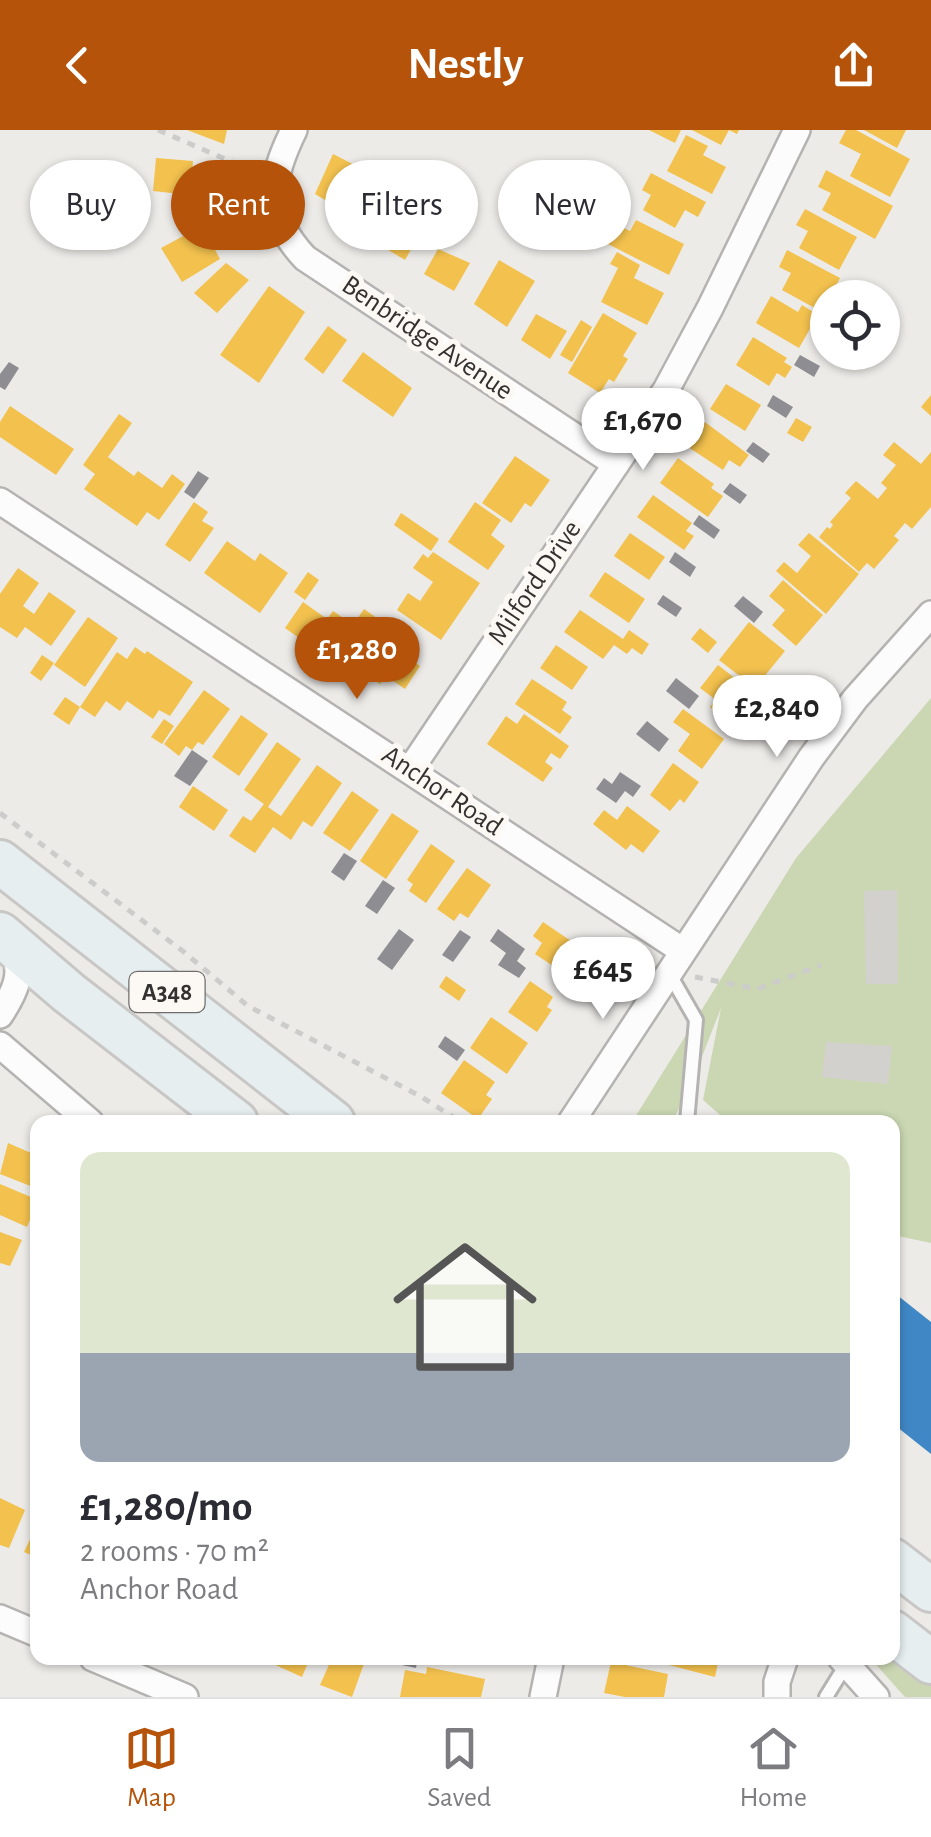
<!DOCTYPE html>
<html lang="en">
<head>
<meta charset="utf-8">
<style>
	:root { --surface:#fff; --page:#f2f2f3; --text:#2b2b33; --muted:#7c7c81; --line:#e1e1e2; --accent:#b45309 }
	body { margin:0; font-family:"Alegreya Sans",sans-serif; background:var(--page); color:var(--text); height:100vh; display:flex; flex-direction:column; font-size:38px; white-space:nowrap }
	* { box-sizing:border-box; margin:0 }
	p { font-size:32px; color:var(--muted) }
	.icon { flex:none; width:55px; height:55px; fill:none; stroke:currentColor; stroke-width:2; stroke-linecap:round; stroke-linejoin:round }
	.map { position:relative; flex:1; overflow:hidden }
	.drawer { position:absolute; left:30px; top:985px; width:870px; height:550px; display:flex; flex-direction:column; background:var(--surface); border-radius:20px; box-shadow:0 2px 8px #0004 }
	.drawer>* { flex:none }
	.banner { position:absolute; left:30px; top:30px; width:872px; height:90px; display:flex; gap:20px }
	.buttons { position:absolute; left:810px; top:150px; display:grid; gap:20px }
	.buttons a { display:grid; place-items:center; width:90px; height:90px; border-radius:50%; background:var(--surface); box-shadow:0 2px 8px #0004; font-size:50px }
	.price { position:absolute; translate:-50% -85px; padding:0 22px; border-radius:35px; background:#fff; color:#222; font-size:32px; line-height:65px; filter:drop-shadow(0 2px 5px #0008) }
	.price::after { content:''; position:absolute; left:50%; top:60px; width:30px; height:22px; margin-left:-15px; background:inherit; clip-path:polygon(0 0,100% 0,50% 100%) }
	.price.selected { background:var(--accent); color:#fff }
	ul { padding:0; list-style:none }
	li { display:grid; align-content:center; gap:20px; height:530px; padding:0 50px }
	li+li { border-top:2px solid var(--line) }
	li span { display:grid; place-items:center; height:310px; border-radius:20px; color:#555 }
	li>.icon { margin-inline-start:auto }
	span .icon { width:180px; height:180px; fill:#fffc; stroke-width:1 }
	li b { font-size:42px }
	.tag { padding:0 35px; border-radius:45px; background:var(--surface); box-shadow:0 2px 8px #0004; font-size:35px; line-height:90px }
	.tag.selected { background:var(--accent); color:#fff }
	header { display:flex; justify-content:space-between; align-items:center; height:130px; padding:0 50px; background:var(--accent); color:#fff; font-size:45px; font-weight:600 }
	.tab-bar { display:flex; justify-content:space-around; align-items:center; height:140px; border-top:2px solid var(--line); background:var(--surface); font-size:28px; color:var(--muted) }
	.tab-bar a { display:grid; justify-items:center; gap:5px }
	.tab-bar .selected { color:var(--accent) }
	.map>svg:first-child { display:block }
	.green { fill:#cad7b2 }
	.homes { fill:#f2c14e }
	.schools { fill:#3f88c5 }
	.industry { fill:#8d8d92 }
	.building { fill:#d2d1ce }
	.lines { fill:none; stroke-linecap:round; stroke-linejoin:round }
	.service-casing { stroke:#b4b3b1; stroke-width:18 }
	.minor-casing { stroke:#b4b3b1; stroke-width:30 }
	.trunk-casing { stroke:#c8c7c6; stroke-width:48 }
	.path { stroke:#cccccb; stroke-width:5; stroke-dasharray:8 8; stroke-linecap:butt }
	.service { stroke:#fcfcfc; stroke-width:12 }
	.minor { stroke:#fcfcfc; stroke-width:25 }
	.trunk { stroke:#e6eef0; stroke-width:42 }
	.labels { text-anchor:middle; dominant-baseline:central; stroke-width:10; stroke-linejoin:round; paint-order:stroke }
	.shield { fill:#fcf9f4; stroke:#6f6e6c; stroke-width:2.5 }
	.shield-label { font-size:25px; font-weight:bold; fill:#333231 }
	.street-label { font-size:28px; fill:#333231; stroke:#fcf9f4 }
</style>
</head>
<body>
<header><svg class="icon" aria-label="back" viewBox="0 0 24 24"><path d="M15 5l-7 7 7 7"/></svg>Nestly<svg class="icon" aria-label="share" viewBox="0 0 24 24"><path d="M12 15V3M7 8l5-5 5 5M5 13v7h14v-7"/></svg></header>
<div class="map">
<svg width="931" height="1567" viewBox="0 0 931 1567">
	<rect width="100%" height="100%" fill="#edebe8"/>
	<g class="green">
		<polygon points="931,568 931,1113 893,1105 892,992 728,992 703,970 721,878 689,960 672,992 632,992 796,728"/>
		<polygon points="893,1525 931,1555 931,1567 905,1567 870,1528"/>
	</g>
	<g class="homes">
		<polygon points="187,0 227,0 224,14"/>
		<polygon points="649,0 681,0 675,13"/>
		<polygon points="692,0 739,0 737,4 729,0 721,15"/>
		<polygon points="846,0 856,0 910,29 890,67 850,46 861,24 839,13"/>
		<polygon points="864,0 906,0 897,18"/>
		<polygon points="686,5 708,16 703,25 726,37 712,64 667,41"/>
		<polygon points="333,24 380,48 358,90 315,64"/>
		<polygon points="156,28 193,31 190,65 153,61"/>
		<polygon points="826,40 893,76 875,109 822,80 831,63 818,57"/>
		<polygon points="651,43 706,72 698,87 685,80 675,98 643,80 651,65 642,60"/>
		<polygon points="805,79 857,107 839,140 799,118 808,101 796,95"/>
		<polygon points="388,85 420,104 405,130 373,111"/>
		<polygon points="636,90 684,114 669,145 602,111 612,92 630,101"/>
		<polygon points="202,96 220,129 182,152 161,118"/>
		<polygon points="438,119 470,133 454,161 424,144"/>
		<polygon points="787,120 840,148 822,182 782,160 791,143 779,137"/>
		<polygon points="617,122 640,135 634,148 664,163 647,195 601,172 618,138 610,134"/>
		<polygon points="499,130 535,151 507,197 474,174"/>
		<polygon points="226,133 249,150 217,183 194,163"/>
		<polygon points="269,156 305,182 259,253 220,225"/>
		<polygon points="771,166 798,182 802,175 818,185 799,218 756,193"/>
		<polygon points="603,183 637,203 623,226 628,229 614,252 609,249 600,263 568,243"/>
		<polygon points="536,184 567,201 550,229 521,210"/>
		<polygon points="581,190 592,197 572,232 560,225"/>
		<polygon points="328,196 347,210 323,244 304,229"/>
		<polygon points="753,207 787,228 784,232 792,237 785,248 777,243 769,256 736,235"/>
		<polygon points="363,222 412,258 393,287 342,251"/>
		<polygon points="726,254 761,275 745,301 710,279"/>
		<polygon points="931,265 931,286 921,277"/>
		<polygon points="10,276 74,319 56,345 0,307 0,292"/>
		<polygon points="119,284 132,293 108,327 134,346 138,341 162,358 172,344 185,354 159,390 147,382 137,396 84,359 95,344 83,335"/>
		<polygon points="796,288 812,297 803,312 787,303"/>
		<polygon points="705,292 749,325 740,337 729,330 723,340 688,317"/>
		<polygon points="894,312 921,334 931,322 931,377 912,399 905,393 894,406 899,410 874,439 867,433 859,442 819,407 827,397 830,399 833,395 830,392 851,368 845,363 856,351 878,369 887,358 881,353 896,335 883,325"/>
		<polygon points="515,326 550,350 531,377 525,373 511,393 482,373"/>
		<polygon points="678,328 714,354 711,358 723,366 708,387 660,353"/>
		<polygon points="653,365 692,393 686,401 694,406 684,420 637,387"/>
		<polygon points="194,372 208,382 202,391 214,398 190,432 165,415"/>
		<polygon points="475,372 501,390 491,405 505,416 488,440 448,412"/>
		<polygon points="401,383 439,409 431,421 394,395"/>
		<polygon points="630,403 665,427 649,450 614,426"/>
		<polygon points="809,403 859,444 826,484 776,441 784,432 797,443 811,426 798,415"/>
		<polygon points="227,411 255,431 260,423 288,443 260,483 204,443"/>
		<polygon points="433,422 480,453 441,510 397,480 408,463 420,471 433,452 413,438 423,424 428,428"/>
		<polygon points="18,438 39,453 23,476 34,484 49,462 76,481 51,516 25,497 17,508 0,497 0,464"/>
		<polygon points="308,442 319,450 305,470 294,462"/>
		<polygon points="605,442 645,469 629,493 589,466"/>
		<polygon points="783,450 823,485 796,516 772,495 785,480 769,466"/>
		<polygon points="303,472 327,489 333,481 351,493 327,528 285,498"/>
		<polygon points="364,479 395,501 387,512 420,536 405,559 386,546 380,554 362,541 368,533 342,511"/>
		<polygon points="580,480 623,509 629,500 649,514 642,525 632,518 627,524 614,515 603,529 564,502"/>
		<polygon points="88,487 118,508 85,557 54,535"/>
		<polygon points="749,492 785,521 755,558 719,530"/>
		<polygon points="700,498 717,512 708,523 691,509"/>
		<polygon points="556,515 588,537 572,560 540,538"/>
		<polygon points="135,517 145,524 147,521 193,552 170,586 159,580 153,589 127,571 120,581 106,571 95,587 80,577 117,522 127,529"/>
		<polygon points="42,525 54,533 41,551 30,543"/>
		<polygon points="718,535 754,563 730,593 710,577 716,570 700,558"/>
		<polygon points="532,549 567,572 562,580 572,587 560,604 515,574"/>
		<polygon points="204,560 230,579 203,615 198,612 192,620 186,616 179,626 164,614"/>
		<polygon points="65,567 80,577 69,595 53,584"/>
		<polygon points="683,579 724,609 702,639 678,621 690,604 673,592"/>
		<polygon points="524,584 569,616 560,629 551,623 545,632 553,638 543,652 487,614 506,586 517,594"/>
		<polygon points="241,585 268,604 239,646 212,627"/>
		<polygon points="164,589 174,596 162,614 151,607"/>
		<polygon points="277,612 301,629 268,677 281,686 317,635 342,653 312,697 303,691 291,710 273,697 255,723 229,706 243,686 251,691 264,674 244,660"/>
		<polygon points="673,633 699,652 684,673 680,669 670,681 650,665"/>
		<polygon points="193,656 228,680 214,701 179,677"/>
		<polygon points="352,661 379,680 350,721 323,703"/>
		<polygon points="627,676 660,701 643,723 631,714 626,720 593,694 604,680 617,690"/>
		<polygon points="392,683 419,701 386,749 360,731"/>
		<polygon points="431,714 455,731 426,773 409,761 413,754 407,750"/>
		<polygon points="467,738 491,755 468,788 460,783 454,791 437,779"/>
		<polygon points="543,792 571,811 568,818 584,829 571,848 535,824 542,813 533,806"/>
		<polygon points="446,846 466,860 459,871 439,857"/>
		<polygon points="530,851 553,867 547,877 552,880 537,902 508,882"/>
		<polygon points="491,887 528,913 507,944 470,918"/>
		<polygon points="464,930 495,952 486,965 492,969 478,989 441,963"/>
		<polygon points="8,1013 38,1026 38,1059 0,1044"/>
		<polygon points="0,1054 38,1070 27,1097 0,1085"/>
		<polygon points="0,1102 22,1110 10,1136 0,1133"/>
		<polygon points="0,1368 25,1380 9,1418 0,1415"/>
		<polygon points="38,1392 38,1428 24,1422"/>
		<polygon points="273,1528 310,1528 302,1547 271,1533"/>
		<polygon points="332,1528 366,1528 352,1567 320,1555"/>
		<polygon points="642,1528 719,1528 715,1547"/>
		<polygon points="611,1532 668,1544 664,1567 625,1567 604,1563"/>
		<polygon points="427,1537 485,1549 481,1567 400,1567 405,1540 426,1544"/>
	</g>
	<polygon class="schools" points="892,1161 931,1192 931,1324 892,1293"/>
	<g class="industry">
		<polygon points="800,225 820,236 814,247 794,235"/>
		<polygon points="9,232 19,238 5,260 0,257 0,244"/>
		<polygon points="773,265 793,277 786,288 767,276"/>
		<polygon points="753,312 770,324 763,333 746,321"/>
		<polygon points="198,341 209,348 194,369 184,362"/>
		<polygon points="730,353 747,365 740,374 723,362"/>
		<polygon points="699,385 720,400 714,409 693,394"/>
		<polygon points="675,422 696,437 690,447 669,432"/>
		<polygon points="663,465 682,478 676,487 657,474"/>
		<polygon points="743,466 763,482 754,493 734,476"/>
		<polygon points="676,548 699,566 689,579 666,561"/>
		<polygon points="647,591 669,609 659,622 636,604"/>
		<polygon points="192,620 208,631 190,656 174,646"/>
		<polygon points="620,642 641,656 633,667 625,661 616,673 596,659 604,648 612,654"/>
		<polygon points="344,723 357,731 344,751 331,742"/>
		<polygon points="383,750 395,758 377,784 365,776"/>
		<polygon points="399,799 414,810 392,840 377,829"/>
		<polygon points="498,799 525,819 517,831 526,838 519,848 498,835 506,823 490,811"/>
		<polygon points="460,800 471,807 453,832 442,825"/>
		<polygon points="445,906 465,920 457,931 438,917"/>
		<polygon points="394,1528 418,1528 416,1538 392,1533"/>
	</g>
	<g class="building">
		<polygon points="897,760 898,854 866,854 864,761"/>
		<polygon points="826,912 892,916 888,954 822,947"/>
	</g>
	<g class="lines">
		<defs>
			<g id="service">
				<polyline points="669,843 696,890 687,992"/>
				<polyline points="826,1567 847,1533"/>
			</g>
			<g id="minor">
				<path d="M 294,0 C 269,51 264,84 305,128 L 616,334"/>
				<polyline points="0,371 683,821"/>
				<polyline points="410,640 666,260 710,178 797,0"/>
				<path d="M 0,885 C 15,862 25,843 12,816"/>
				<polyline points="0,915 90,992"/>
				<polyline points="571,992 811,628 855,569 931,484"/>
				<polyline points="0,1488 38,1504"/>
				<polyline points="93,1528 185,1567"/>
				<polyline points="841,1528 876,1567"/>
				<polyline points="543,1567 551,1528"/>
				<polyline points="777,1567 777,1552 785,1528"/>
			</g>
			<g id="trunk">
				<polyline points="0,732 333,992"/>
				<polyline points="0,804 69,863 236,992"/>
				<polyline points="892,1430 931,1460"/>
				<polyline points="892,1502 931,1532"/>
			</g>
		</defs>
		<use href="#service" class="service-casing"/>
		<use href="#minor" class="minor-casing"/>
		<use href="#trunk" class="trunk-casing"/>
		<g class="path">
			<polyline points="158,0 253,41"/>
			<polyline points="0,683 184,822 248,876 420,966 461,992"/>
			<polyline points="695,847 757,859 821,835"/>
		</g>
		<use href="#service" class="service"/>
		<use href="#minor" class="minor"/>
		<use href="#trunk" class="trunk"/>
	</g>
	<g class="labels">
		<rect class="shield" x="129.5" y="842" width="75" height="40" rx="8"/>
		<g class="shield-label">
			<text x="167" y="862">A348</text>
		</g>
		<g class="street-label">
			<text transform="translate(427 208) rotate(34)">Benbridge Avenue</text>
			<text transform="translate(535 453) rotate(-56)">Milford Drive</text>
			<text transform="translate(442 661) rotate(34)">Anchor Road</text>
		</g>
	</g>
</svg>
<div class="buttons">
<a><svg class="icon" aria-label="locate" viewBox="0 0 24 24"><circle cx="12" cy="12" r="6"/><path d="M12 2v4M12 18v4M2 12h4M18 12h4"/></svg></a>
</div>
<b class="price" style="left:643px;top:343px">£1,670</b>
<b class="price selected" style="left:357px;top:572px">£1,280</b>
<b class="price" style="left:777px;top:630px">£2,840</b>
<b class="price" style="left:603px;top:892px">£645</b>
<div class="banner">
<a class="tag">Buy</a>
<a class="tag selected">Rent</a>
<a class="tag">Filters</a>
<a class="tag">New</a>
</div>
<section class="drawer">
<ul>
<li><span style="background:linear-gradient(#dfe7d0 65%,#9aa5b1 0)"><svg class="icon" aria-label="home" viewBox="0 0 24 24"><path d="M3 11l9-7 9 7M6 9v11h12V9"/></svg></span><div><b>£1,280/mo</b><p>2 rooms · 70 m²</p><p>Anchor Road</p></div></li>
</ul>
</section>
</div>
<nav class="tab-bar">
<a class="selected"><svg class="icon" aria-label="map" viewBox="0 0 24 24"><path d="M3 6l6-2 6 2 6-2v14l-6 2-6-2-6 2zM9 4v14M15 6v14"/></svg>Map</a>
<a><svg class="icon" aria-label="saved" viewBox="0 0 24 24"><path d="M7 4h10v16l-5-4-5 4z"/></svg>Saved</a>
<a><svg class="icon" aria-label="home" viewBox="0 0 24 24"><path d="M3 11l9-7 9 7M6 9v11h12V9"/></svg>Home</a>
</nav>
</body>
</html>
